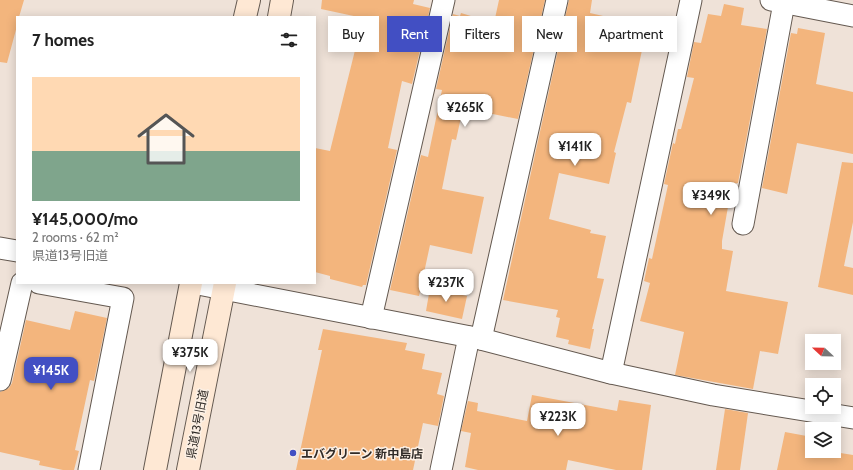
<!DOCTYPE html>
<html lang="en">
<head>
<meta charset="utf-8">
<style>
	:root { --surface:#fff; --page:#f2f2f2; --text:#222; --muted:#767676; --line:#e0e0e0; --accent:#424fc3 }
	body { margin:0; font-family:Cabin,"Noto Sans JP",sans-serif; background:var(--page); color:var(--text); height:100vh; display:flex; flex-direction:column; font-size:15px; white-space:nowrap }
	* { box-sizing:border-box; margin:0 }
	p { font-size:13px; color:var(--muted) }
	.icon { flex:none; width:22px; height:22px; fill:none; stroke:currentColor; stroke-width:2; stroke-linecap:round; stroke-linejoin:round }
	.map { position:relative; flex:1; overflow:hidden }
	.sheet { position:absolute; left:16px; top:16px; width:300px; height:268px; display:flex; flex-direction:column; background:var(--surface); border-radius:0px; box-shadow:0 2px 10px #0003 }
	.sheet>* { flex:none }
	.banner { position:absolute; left:328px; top:16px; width:380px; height:36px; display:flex; gap:8px }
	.needle { width:26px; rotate:292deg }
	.buttons { position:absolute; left:805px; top:334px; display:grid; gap:8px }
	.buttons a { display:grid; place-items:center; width:36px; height:36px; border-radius:0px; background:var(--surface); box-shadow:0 2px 10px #0003; font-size:20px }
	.price { position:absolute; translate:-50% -34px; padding:0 9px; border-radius:8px; background:#fff; color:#222; font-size:13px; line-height:26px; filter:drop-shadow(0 1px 2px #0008) }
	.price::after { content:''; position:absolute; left:50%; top:24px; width:12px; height:9px; margin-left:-6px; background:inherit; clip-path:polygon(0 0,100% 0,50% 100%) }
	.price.active { background:var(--accent); color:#fff }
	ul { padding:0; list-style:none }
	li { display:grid; align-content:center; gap:8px; height:212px; padding:0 16px }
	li+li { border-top:1px solid var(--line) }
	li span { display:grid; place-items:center; height:124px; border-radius:0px; color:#555 }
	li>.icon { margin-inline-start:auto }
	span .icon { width:72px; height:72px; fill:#fffc; stroke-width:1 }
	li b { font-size:17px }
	h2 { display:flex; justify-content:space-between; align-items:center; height:48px; padding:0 16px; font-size:17px }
	.chip { padding:0 14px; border-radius:0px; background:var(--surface); box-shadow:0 2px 10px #0003; font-size:14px; line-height:36px }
	.chip.active { background:var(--accent); color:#fff }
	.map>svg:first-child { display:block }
	.building { fill:#f3b57d }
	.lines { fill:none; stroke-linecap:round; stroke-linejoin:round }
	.street-casing { stroke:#645950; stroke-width:23 }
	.secondary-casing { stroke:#645950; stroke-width:24 }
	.street { stroke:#fff; stroke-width:21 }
	.secondary { stroke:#fee8d4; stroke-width:22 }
	.poi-dot { fill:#424fc3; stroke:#fcf0e5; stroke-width:1.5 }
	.labels { text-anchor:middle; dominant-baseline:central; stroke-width:3; stroke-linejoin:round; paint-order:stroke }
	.street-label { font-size:12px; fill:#302b27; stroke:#fcf0e5 }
	.poi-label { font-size:12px; font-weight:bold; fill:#302b27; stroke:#fcf0e5; text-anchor:start }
</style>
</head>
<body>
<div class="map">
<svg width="853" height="470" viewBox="0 0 853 470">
	<rect width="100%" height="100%" fill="#efe2d8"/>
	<g class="building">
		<polygon points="0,0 24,0 19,17 17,17 17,26 7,63 0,62"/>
		<polygon points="322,0 414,0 413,4 430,8 412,84 402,81 388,148 397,150 366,285 363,285 362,287 330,279 330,276 315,272 315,148 330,151 363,18 321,9"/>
		<polygon points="499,0 545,0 518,119 463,108 456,140 452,139 442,189 484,197 472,254 430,245 419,296 390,290 421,155 428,157 442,90 436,89 453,14 460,16 461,13 494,23"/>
		<polygon points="569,0 592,0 590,13 647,26 631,103 627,102 614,152 616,153 609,184 559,173 549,219 591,230 590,233 606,236 597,278 604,279 592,329 594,329 590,349 568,344 569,340 556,337 560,318 556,317 558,310 503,300"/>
		<polygon points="724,4 744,8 741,25 767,29 738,183 732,184 722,241 722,249 733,251 726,291 788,302 778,354 760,351 753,389 675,375 684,332 640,321 650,283 644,281 649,258 652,259 668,185 664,184 673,143 675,144 678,129 681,129 694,78 687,77 694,42 701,43 708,14 721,16"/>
		<polygon points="798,28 825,33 816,84 853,92 853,154 797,143 787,194 762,188 791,33 797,34"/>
		<polygon points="842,162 853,163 853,222 844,266 853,268 853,295 818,287"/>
		<polygon points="430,288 467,296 462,319 426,311"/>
		<polygon points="75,311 107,318 94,381 90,380 75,450 79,451 74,470 63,470 39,465 40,461 0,452 0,392 9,388 12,383 26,320 70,330"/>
		<polygon points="323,329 407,343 405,350 425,354 422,369 442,373 437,394 444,396 438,426 423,423 413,470 296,470 322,350 318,350"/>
		<polygon points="532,395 617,411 619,400 651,405 642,470 616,470 568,460 566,470 478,470 465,467 471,433 461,431 468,401 478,403 477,411 527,421"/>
		<polygon points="725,409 748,413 740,470 716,470"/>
		<polygon points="785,432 812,437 812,451 828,451 853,455 853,470 777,470"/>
	</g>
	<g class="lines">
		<defs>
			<g id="street">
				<polyline points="771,0 853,16"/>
				<polyline points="743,224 784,3"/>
				<polyline points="0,248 17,251"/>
				<polyline points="39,283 123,298 89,470"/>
				<polyline points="193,283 481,339 611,373 713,395 853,418"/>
				<polyline points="371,318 444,0"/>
				<polyline points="481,339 557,0"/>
				<polyline points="611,373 691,0"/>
				<polyline points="0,380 22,283"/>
				<polyline points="441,470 469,337"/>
			</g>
			<g id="secondary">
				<polyline points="245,17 249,0"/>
				<polyline points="279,17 282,0"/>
				<polyline points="155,470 191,283"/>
				<polyline points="188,470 225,283"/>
			</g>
		</defs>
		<use href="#street" class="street-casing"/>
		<use href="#secondary" class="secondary-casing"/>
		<use href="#street" class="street"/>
		<use href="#secondary" class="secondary"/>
	</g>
	<circle class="poi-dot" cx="293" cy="453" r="4"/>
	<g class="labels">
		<g class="street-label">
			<text transform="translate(197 424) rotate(-79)">県道13号旧道</text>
		</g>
		<g class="poi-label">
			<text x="301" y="453">エバグリーン 新中島店</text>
		</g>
	</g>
</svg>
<div class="buttons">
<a><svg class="needle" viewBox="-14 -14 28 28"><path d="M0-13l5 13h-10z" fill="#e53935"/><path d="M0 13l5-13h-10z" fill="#767676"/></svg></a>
<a><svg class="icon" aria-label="locate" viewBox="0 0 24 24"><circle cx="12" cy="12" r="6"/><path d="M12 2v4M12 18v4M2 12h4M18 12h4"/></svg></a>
<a><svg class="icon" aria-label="layers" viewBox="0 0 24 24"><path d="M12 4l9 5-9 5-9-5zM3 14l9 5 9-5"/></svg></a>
</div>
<b class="price" style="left:465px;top:128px">¥265K</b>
<b class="price" style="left:575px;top:167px">¥141K</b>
<b class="price" style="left:711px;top:216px">¥349K</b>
<b class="price" style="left:446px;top:303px">¥237K</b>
<b class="price" style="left:190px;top:373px">¥375K</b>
<b class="price active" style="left:51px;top:391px">¥145K</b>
<b class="price" style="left:558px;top:437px">¥223K</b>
<div class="banner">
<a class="chip">Buy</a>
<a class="chip active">Rent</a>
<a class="chip">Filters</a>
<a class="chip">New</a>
<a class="chip">Apartment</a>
</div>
<section class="sheet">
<h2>7 homes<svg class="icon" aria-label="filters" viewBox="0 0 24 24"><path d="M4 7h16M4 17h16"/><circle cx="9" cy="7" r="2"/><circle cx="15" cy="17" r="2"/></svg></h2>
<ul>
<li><span style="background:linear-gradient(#ffd9b3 60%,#7fa58c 0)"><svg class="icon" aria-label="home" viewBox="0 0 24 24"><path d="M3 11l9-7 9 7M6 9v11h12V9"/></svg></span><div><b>¥145,000/mo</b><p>2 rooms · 62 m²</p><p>県道13号旧道</p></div></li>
</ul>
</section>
</div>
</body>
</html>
